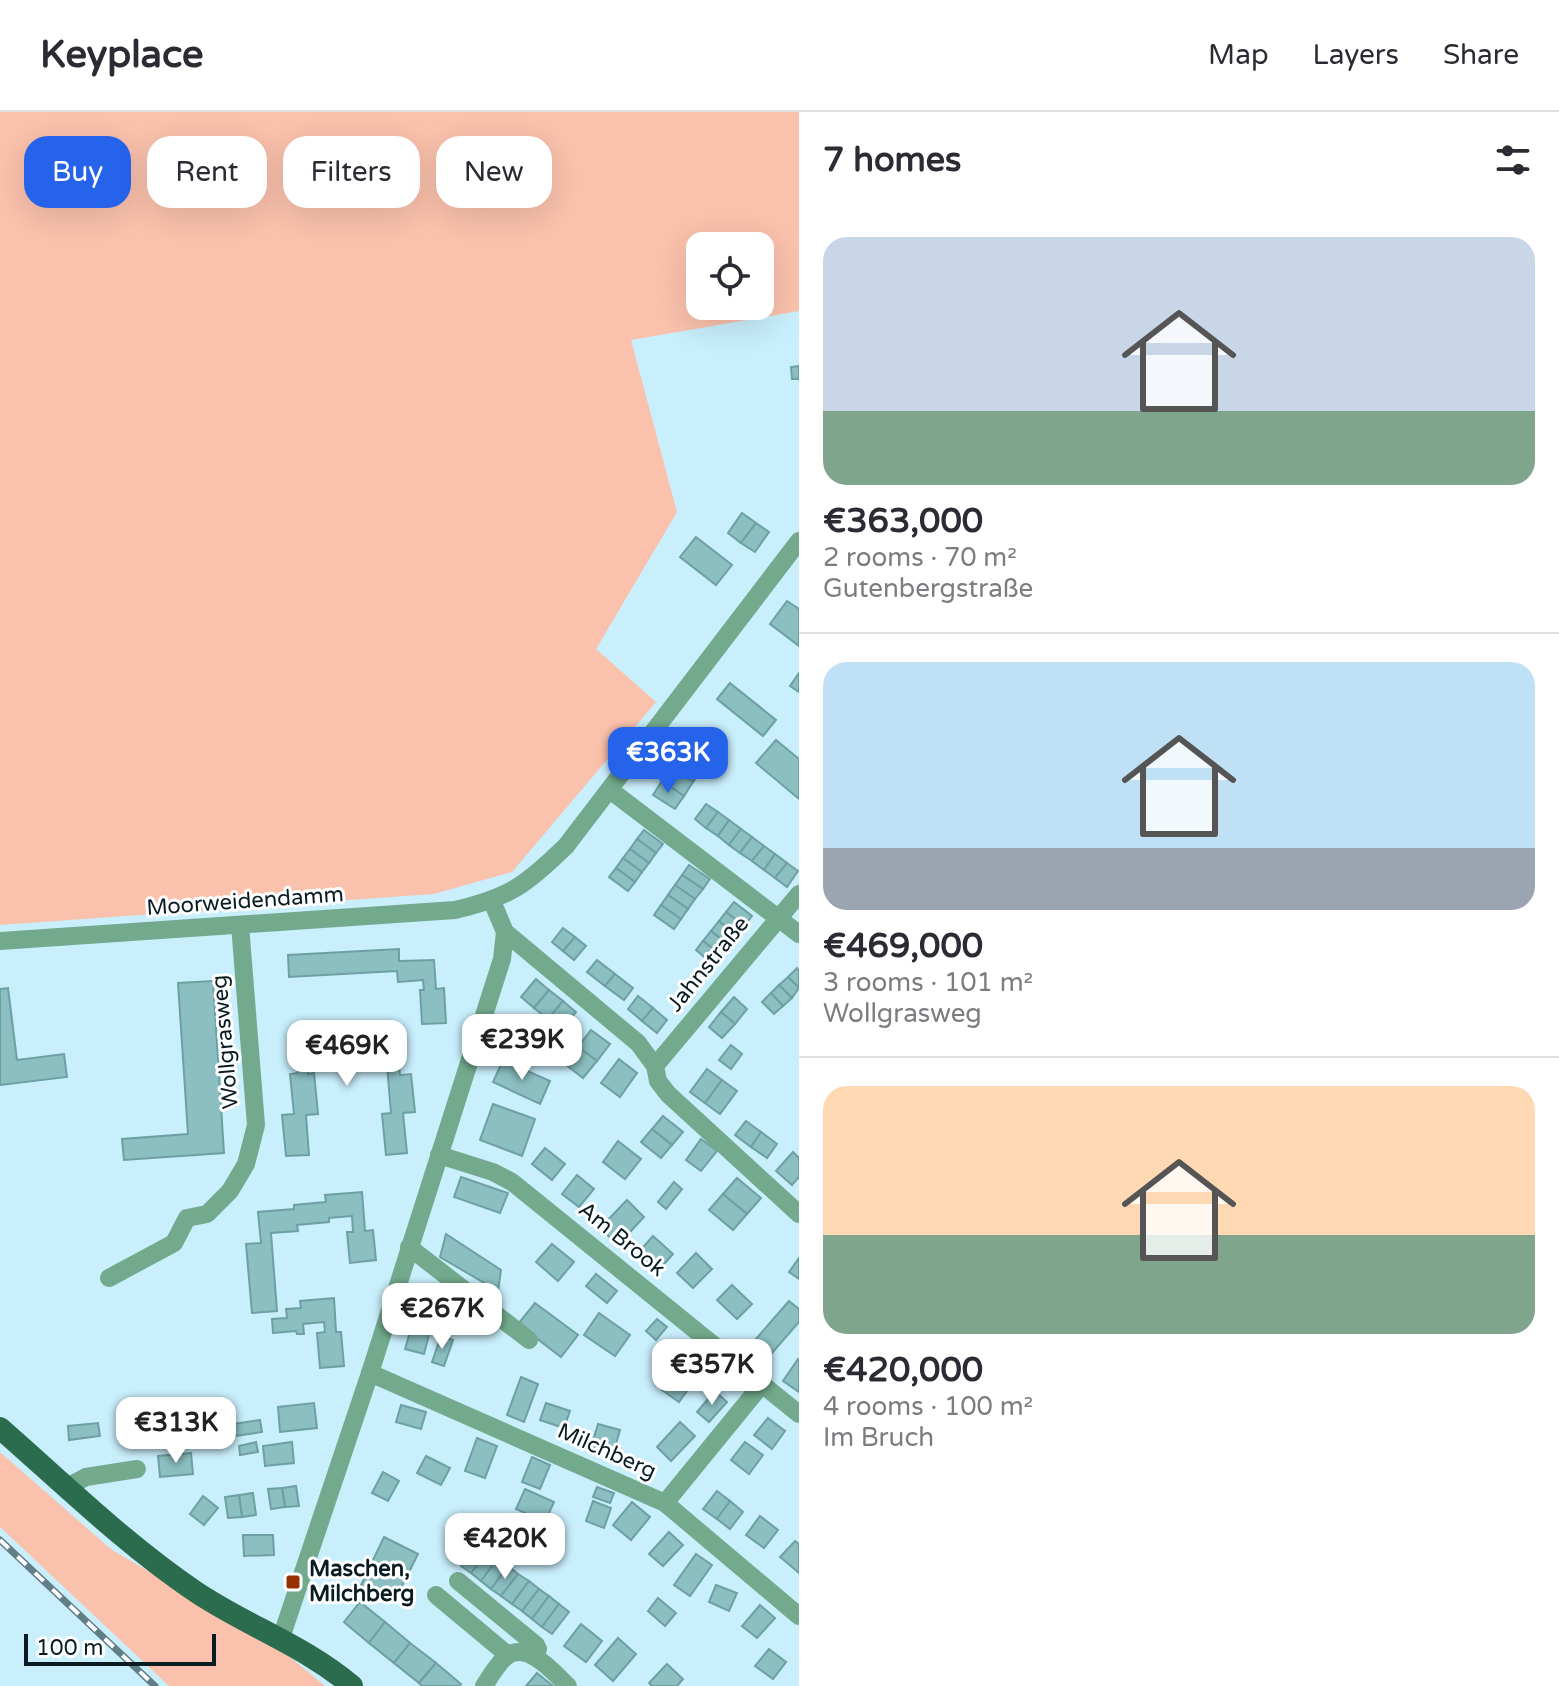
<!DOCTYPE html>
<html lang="en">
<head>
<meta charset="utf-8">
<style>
	:root { --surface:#fff; --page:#f7f7f7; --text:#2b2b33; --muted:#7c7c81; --line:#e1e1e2; --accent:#2563eb }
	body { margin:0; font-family:"Varela Round",sans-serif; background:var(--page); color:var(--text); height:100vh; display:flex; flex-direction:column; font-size:30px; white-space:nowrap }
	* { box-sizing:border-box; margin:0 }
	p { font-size:26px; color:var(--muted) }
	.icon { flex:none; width:44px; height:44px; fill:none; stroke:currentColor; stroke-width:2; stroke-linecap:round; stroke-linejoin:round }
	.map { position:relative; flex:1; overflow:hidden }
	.drawer { display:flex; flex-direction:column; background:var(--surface); width:760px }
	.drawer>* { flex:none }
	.guide { position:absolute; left:24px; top:24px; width:654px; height:72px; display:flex; gap:16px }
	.tools { position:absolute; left:686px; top:120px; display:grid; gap:16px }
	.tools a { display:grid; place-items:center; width:88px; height:88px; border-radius:16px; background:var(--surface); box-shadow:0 8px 32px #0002; font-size:40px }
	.scale { position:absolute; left:24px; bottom:20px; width:192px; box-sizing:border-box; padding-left:8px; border:4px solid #091c22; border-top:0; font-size:22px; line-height:28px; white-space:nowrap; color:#091c22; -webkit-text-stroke:6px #fff; paint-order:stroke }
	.price { position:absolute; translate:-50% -68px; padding:0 18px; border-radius:16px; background:#fff; color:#222; font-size:26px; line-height:52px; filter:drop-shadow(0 2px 4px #0008) }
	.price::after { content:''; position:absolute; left:50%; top:48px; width:24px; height:18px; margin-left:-12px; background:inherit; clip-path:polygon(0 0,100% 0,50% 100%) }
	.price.on { background:var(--accent); color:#fff }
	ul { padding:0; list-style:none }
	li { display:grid; align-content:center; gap:16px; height:424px; padding:0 24px }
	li+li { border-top:2px solid var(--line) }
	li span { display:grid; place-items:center; height:248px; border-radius:24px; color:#555 }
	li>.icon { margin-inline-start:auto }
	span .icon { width:144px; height:144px; fill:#fffc; stroke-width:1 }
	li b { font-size:34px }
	h2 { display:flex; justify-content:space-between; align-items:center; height:96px; padding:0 24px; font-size:34px }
	.chip { padding:0 28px; border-radius:24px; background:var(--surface); box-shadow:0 8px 32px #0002; font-size:28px; line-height:72px }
	.chip.on { background:var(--accent); color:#fff }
	header { display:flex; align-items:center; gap:48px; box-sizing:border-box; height:112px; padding:0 40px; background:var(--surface); border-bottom:2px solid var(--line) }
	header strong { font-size:38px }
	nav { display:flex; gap:44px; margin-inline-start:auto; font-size:28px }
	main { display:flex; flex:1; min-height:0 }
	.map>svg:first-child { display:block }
	.green { fill:#fac1ac; fill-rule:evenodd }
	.building { fill:#8bbfc2; stroke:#6da0a3; stroke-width:2 }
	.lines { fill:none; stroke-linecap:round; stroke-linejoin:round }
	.minor { stroke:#73aa8d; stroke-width:18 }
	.major { stroke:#2b6c4e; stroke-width:22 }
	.rail-casing { stroke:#617d86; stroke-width:7 }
	.rail { stroke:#fff; stroke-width:4; stroke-dasharray:12; stroke-linecap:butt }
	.poi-dot { fill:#973200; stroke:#fff; stroke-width:3 }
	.labels { text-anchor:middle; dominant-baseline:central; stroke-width:6; stroke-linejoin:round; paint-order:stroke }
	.street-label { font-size:22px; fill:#091c22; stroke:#fff }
	.poi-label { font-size:22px; font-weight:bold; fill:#091c22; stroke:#fff; text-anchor:start }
</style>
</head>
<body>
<header>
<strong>Keyplace</strong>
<nav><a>Map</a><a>Layers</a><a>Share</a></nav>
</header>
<main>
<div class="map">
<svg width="799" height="1574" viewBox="0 0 799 1574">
	<rect width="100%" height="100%" fill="#c9effc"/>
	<g class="green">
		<path d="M 0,0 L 799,0 L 799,199 L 631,228 L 677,400 L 596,537 L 656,590 L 512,760 L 434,782 L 0,813 ZM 700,134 L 760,134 L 760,194 L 700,194 Z"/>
		<polygon points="0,1340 112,1438 273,1531 325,1574 169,1574 0,1415"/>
	</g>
	<g class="building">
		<polygon points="799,254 799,267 792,267 791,255"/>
		<polygon points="742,401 756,411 741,431 728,421"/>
		<polygon points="756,411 769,420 755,440 741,431"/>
		<polygon points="696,425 732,453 716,473 680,445"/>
		<polygon points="787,489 799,497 799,534 770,512"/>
		<polygon points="799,561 799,580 790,574"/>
		<polygon points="730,571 776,608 763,624 717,587"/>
		<polygon points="776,628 799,647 799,687 756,651"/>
		<polygon points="690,629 711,644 702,657 680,643"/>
		<polygon points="680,643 702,657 693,670 672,656"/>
		<polygon points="672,656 693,670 684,684 662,669"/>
		<polygon points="662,669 684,684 675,697 653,683"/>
		<polygon points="706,692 718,700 706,716 695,707"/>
		<polygon points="718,700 729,708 718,724 706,716"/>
		<polygon points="729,708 741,717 729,733 718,724"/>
		<polygon points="741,717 752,725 740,741 729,733"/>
		<polygon points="644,718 663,732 656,741 637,727"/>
		<polygon points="752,725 764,734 752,749 740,741"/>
		<polygon points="637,727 656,741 649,751 630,737"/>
		<polygon points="764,734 775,742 764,758 752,749"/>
		<polygon points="630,737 649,751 642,760 623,746"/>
		<polygon points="775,742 787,751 775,766 764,758"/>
		<polygon points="623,746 642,760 635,770 616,756"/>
		<polygon points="787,751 798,759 787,775 775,766"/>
		<polygon points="689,753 710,767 703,777 682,763"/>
		<polygon points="616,756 635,770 628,779 609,765"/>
		<polygon points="682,763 703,777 695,787 675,773"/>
		<polygon points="675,773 695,787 688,797 668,783"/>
		<polygon points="668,783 688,797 681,807 661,793"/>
		<polygon points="734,790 752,804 744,814 726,800"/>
		<polygon points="661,793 681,807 674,817 654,803"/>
		<polygon points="726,800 744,814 736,824 719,809"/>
		<polygon points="719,809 736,824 729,833 711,819"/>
		<polygon points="563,816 575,825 563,839 552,830"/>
		<polygon points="711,819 729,833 721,843 703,829"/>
		<polygon points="575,825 586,834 574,848 563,839"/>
		<polygon points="703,829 721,843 713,852 696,838"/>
		<polygon points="399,837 399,849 434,848 436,877 444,876 446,911 422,912 420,878 424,878 423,868 398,870 397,859 289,865 288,843"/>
		<polygon points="597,848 615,862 605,874 587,860"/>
		<polygon points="797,856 799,859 799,876 788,865"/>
		<polygon points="615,862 633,876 624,888 605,874"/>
		<polygon points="788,865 799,876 792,886 779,873"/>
		<polygon points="536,867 549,878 534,896 521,885"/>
		<polygon points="213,869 224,1041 124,1048 122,1027 188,1022 178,871"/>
		<polygon points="779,873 792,886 783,894 771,881"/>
		<polygon points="8,876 17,948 64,942 67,965 0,973 0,877"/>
		<polygon points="549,878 563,889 548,907 534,896"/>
		<polygon points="771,881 783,894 774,902 762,890"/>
		<polygon points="638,884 653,896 642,909 628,897"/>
		<polygon points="734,885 747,897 735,912 721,900"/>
		<polygon points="563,889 576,900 561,918 548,907"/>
		<polygon points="653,896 667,908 657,921 642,909"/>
		<polygon points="721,900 735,912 722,926 709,915"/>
		<polygon points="591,918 610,932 597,949 578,935"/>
		<polygon points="368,922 369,932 397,929 400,963 411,962 415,1000 403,1001 407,1041 386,1043 382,1002 391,1001 387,953 368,955 367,947 307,953 308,962 314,961 318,1002 306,1003 309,1043 286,1044 282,1003 294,1002 290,962 298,961 296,929"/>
		<polygon points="731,933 742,942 731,957 719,948"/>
		<polygon points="578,935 597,949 583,966 565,952"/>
		<polygon points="619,947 637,961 620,985 601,971"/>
		<polygon points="503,948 550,969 540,992 493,970"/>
		<polygon points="707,957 722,968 705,991 690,980"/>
		<polygon points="722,968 737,979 720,1002 705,991"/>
		<polygon points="493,992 535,1007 522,1044 480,1028"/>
		<polygon points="663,1004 683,1020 672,1033 652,1017"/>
		<polygon points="746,1009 761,1020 751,1035 735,1023"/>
		<polygon points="652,1017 672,1033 661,1046 641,1030"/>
		<polygon points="761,1020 777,1032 767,1046 751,1035"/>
		<polygon points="701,1027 717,1039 701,1059 686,1048"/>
		<polygon points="618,1029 641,1047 625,1067 603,1050"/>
		<polygon points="545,1036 565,1052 552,1068 532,1052"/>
		<polygon points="793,1040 799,1046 799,1065 792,1073 776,1059"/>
		<polygon points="577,1063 594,1077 579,1095 562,1082"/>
		<polygon points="461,1065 508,1081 500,1101 454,1085"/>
		<polygon points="737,1066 761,1086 747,1102 723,1082"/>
		<polygon points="674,1070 682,1077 666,1097 658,1090"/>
		<polygon points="362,1080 365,1119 373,1118 376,1148 350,1151 347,1120 353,1120 352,1104 329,1106 329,1110 297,1113 298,1119 271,1121 277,1199 252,1201 246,1132 261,1131 258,1100 294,1097 294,1093 326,1090 325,1083"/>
		<polygon points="723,1082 747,1102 733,1118 709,1098"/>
		<polygon points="627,1088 644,1105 618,1133 600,1116"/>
		<polygon points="446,1122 501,1158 498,1179 440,1145"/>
		<polygon points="653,1124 673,1142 658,1159 638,1141"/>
		<polygon points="552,1132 574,1150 558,1169 536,1150"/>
		<polygon points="696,1141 712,1157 693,1176 677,1161"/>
		<polygon points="799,1146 799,1167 789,1160"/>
		<polygon points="596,1162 617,1179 607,1191 586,1174"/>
		<polygon points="732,1173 752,1192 737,1207 717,1188"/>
		<polygon points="334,1186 336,1220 341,1220 344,1254 320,1256 317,1221 325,1220 324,1210 303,1212 304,1222 297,1222 296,1219 273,1221 272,1207 287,1206 286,1197 301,1196 300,1189"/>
		<polygon points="789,1189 799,1197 799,1210 772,1241 756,1227"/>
		<polygon points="535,1191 578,1223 561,1245 518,1212"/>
		<polygon points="599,1201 630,1223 615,1244 584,1223"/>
		<polygon points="414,1206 432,1211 424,1242 405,1237"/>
		<polygon points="657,1207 667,1215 656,1228 646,1219"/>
		<polygon points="441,1224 453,1228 444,1254 432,1250"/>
		<polygon points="688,1238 703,1251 690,1266 675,1253"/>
		<polygon points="798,1247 799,1248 799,1280 783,1269"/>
		<polygon points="521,1265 538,1272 524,1310 507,1303"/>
		<polygon points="669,1267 687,1279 679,1290 662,1278"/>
		<polygon points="715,1279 727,1290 709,1310 697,1300"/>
		<polygon points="314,1291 317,1316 280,1320 278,1295"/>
		<polygon points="546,1291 570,1299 564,1316 540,1308"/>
		<polygon points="401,1293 426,1300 421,1317 396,1310"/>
		<polygon points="188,1300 191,1323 166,1326 163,1303"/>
		<polygon points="768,1306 785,1319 772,1337 754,1323"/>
		<polygon points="151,1308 154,1331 131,1334 129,1311"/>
		<polygon points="260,1308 262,1320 235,1324 233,1312"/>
		<polygon points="680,1310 695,1324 671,1349 657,1335"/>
		<polygon points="98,1311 100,1324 69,1328 68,1314"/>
		<polygon points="598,1312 620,1318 613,1342 591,1335"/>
		<polygon points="477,1326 497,1334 485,1366 465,1359"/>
		<polygon points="256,1330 258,1340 240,1343 239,1334"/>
		<polygon points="292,1330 294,1351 265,1354 263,1334"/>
		<polygon points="745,1330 763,1343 749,1362 731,1348"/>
		<polygon points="191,1341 193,1362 160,1365 158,1344"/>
		<polygon points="426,1344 450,1356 441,1373 417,1361"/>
		<polygon points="532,1345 550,1353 540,1377 522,1370"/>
		<polygon points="383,1360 399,1369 388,1389 372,1381"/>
		<polygon points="296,1374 299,1394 285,1395 282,1376"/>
		<polygon points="597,1375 614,1381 610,1391 593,1385"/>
		<polygon points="282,1376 285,1395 271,1397 268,1377"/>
		<polygon points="525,1377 554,1390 545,1410 516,1397"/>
		<polygon points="717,1379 730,1389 717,1407 703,1397"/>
		<polygon points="253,1381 256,1403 242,1405 239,1383"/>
		<polygon points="239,1383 242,1405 228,1406 225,1385"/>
		<polygon points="203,1384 218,1396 204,1413 190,1402"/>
		<polygon points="593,1389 611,1396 604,1416 586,1409"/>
		<polygon points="730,1389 743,1400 730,1417 717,1407"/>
		<polygon points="632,1390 650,1405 631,1428 613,1413"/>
		<polygon points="760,1404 778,1418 764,1436 746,1423"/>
		<polygon points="669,1420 683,1433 663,1454 649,1442"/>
		<polygon points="243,1423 273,1423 274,1443 244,1444"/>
		<polygon points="384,1425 418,1442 394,1490 361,1473"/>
		<polygon points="795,1429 799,1432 799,1461 780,1445"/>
		<polygon points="478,1431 488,1439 471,1461 461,1454"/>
		<polygon points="488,1439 498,1446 481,1469 471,1461"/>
		<polygon points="696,1442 712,1453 690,1484 674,1473"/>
		<polygon points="498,1446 508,1454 491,1477 481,1469"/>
		<polygon points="508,1454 518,1462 501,1484 491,1477"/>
		<polygon points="518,1462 529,1469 512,1492 501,1484"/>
		<polygon points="529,1469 539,1477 522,1499 512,1492"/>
		<polygon points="716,1473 737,1481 729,1499 709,1490"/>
		<polygon points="539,1477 549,1484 532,1507 522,1499"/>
		<polygon points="549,1484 559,1492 542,1515 532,1507"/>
		<polygon points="658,1486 676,1501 665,1514 648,1499"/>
		<polygon points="360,1490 385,1510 369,1531 344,1510"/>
		<polygon points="559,1492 569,1500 552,1522 542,1515"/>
		<polygon points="760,1493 775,1506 757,1526 742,1514"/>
		<polygon points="385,1510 410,1531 394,1551 369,1531"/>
		<polygon points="581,1512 602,1529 586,1550 564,1534"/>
		<polygon points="618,1526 636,1542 613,1569 595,1553"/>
		<polygon points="410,1531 436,1551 419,1571 394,1551"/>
		<polygon points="769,1537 786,1550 773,1567 755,1554"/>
		<polygon points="436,1551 461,1572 459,1574 422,1574 419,1571"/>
		<polygon points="667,1552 683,1567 677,1574 652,1574 649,1571"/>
		<polygon points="537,1561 553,1574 526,1574"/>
	</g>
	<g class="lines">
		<g class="minor">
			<polyline points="610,678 799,822"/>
			<polyline points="505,820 638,931 655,954 658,969 668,982 799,1102"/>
			<path d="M 0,829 L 455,798 C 510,785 526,773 566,734 L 799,429"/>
			<polyline points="655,954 799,782"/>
			<polyline points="439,1043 493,1060 512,1070 799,1302"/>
			<polyline points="409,1135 529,1228"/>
			<polyline points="109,1166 174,1131 187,1106 207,1102 230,1079 246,1052 256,1013 240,813"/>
			<polyline points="370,1261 665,1391 799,1504"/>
			<polyline points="67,1375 86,1365 137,1357"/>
			<polyline points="665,1391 763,1271"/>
			<polyline points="458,1469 536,1533 538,1537 533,1544"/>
			<polyline points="436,1483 508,1543"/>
			<polyline points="281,1526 370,1261 502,847 505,820 492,789"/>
			<path d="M 484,1574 C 490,1565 499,1549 508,1543 C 529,1530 555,1562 568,1574"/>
		</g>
		<path class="major" d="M 0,1316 C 64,1372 125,1432 196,1480 C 247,1514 305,1534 352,1574"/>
		<defs>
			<polyline id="rail" points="0,1428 155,1574"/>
		</defs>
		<use href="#rail" class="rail-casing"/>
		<use href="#rail" class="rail"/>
	</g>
	<rect class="poi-dot" x="285" y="1462" width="16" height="16" rx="4"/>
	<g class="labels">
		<g class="street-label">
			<text transform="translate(245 789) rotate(-4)">Moorweidendamm</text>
			<text transform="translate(708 852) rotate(-51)">Jahnstraße</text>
			<text transform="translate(225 930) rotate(-95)">Wollgrasweg</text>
			<text transform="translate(622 1127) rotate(39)">Am Brook</text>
			<text transform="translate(607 1339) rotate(24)">Milchberg</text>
		</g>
		<g class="poi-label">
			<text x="309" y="1457">Maschen,<tspan x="309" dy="25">Milchberg</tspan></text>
		</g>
	</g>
</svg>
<div class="tools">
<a><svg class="icon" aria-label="locate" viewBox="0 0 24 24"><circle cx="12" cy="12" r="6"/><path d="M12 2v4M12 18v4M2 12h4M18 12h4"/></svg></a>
</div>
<div class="scale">100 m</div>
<b class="price on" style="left:668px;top:683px">€363K</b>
<b class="price" style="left:522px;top:970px">€239K</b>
<b class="price" style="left:347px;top:976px">€469K</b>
<b class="price" style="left:442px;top:1239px">€267K</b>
<b class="price" style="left:712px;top:1295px">€357K</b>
<b class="price" style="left:176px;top:1353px">€313K</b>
<b class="price" style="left:505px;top:1469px">€420K</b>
<div class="guide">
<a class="chip on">Buy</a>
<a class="chip">Rent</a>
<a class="chip">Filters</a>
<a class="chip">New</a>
</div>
</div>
<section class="drawer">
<h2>7 homes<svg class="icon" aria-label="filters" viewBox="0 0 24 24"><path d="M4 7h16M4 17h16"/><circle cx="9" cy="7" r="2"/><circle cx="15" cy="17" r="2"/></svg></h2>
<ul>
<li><span style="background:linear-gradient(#c9d6e8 70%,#7fa58c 0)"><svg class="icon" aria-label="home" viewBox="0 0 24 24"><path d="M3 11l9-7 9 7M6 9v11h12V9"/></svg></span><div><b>€363,000</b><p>2 rooms · 70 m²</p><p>Gutenbergstraße</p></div></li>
<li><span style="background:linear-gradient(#bfe0f5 75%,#9aa5b1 0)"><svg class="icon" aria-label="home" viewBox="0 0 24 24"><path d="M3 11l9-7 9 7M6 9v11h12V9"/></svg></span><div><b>€469,000</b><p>3 rooms · 101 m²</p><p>Wollgrasweg</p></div></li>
<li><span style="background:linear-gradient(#ffd9b3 60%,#7fa58c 0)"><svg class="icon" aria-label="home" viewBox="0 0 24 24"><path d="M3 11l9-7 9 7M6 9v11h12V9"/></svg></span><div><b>€420,000</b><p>4 rooms · 100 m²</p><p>Im Bruch</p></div></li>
</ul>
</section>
</main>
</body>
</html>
